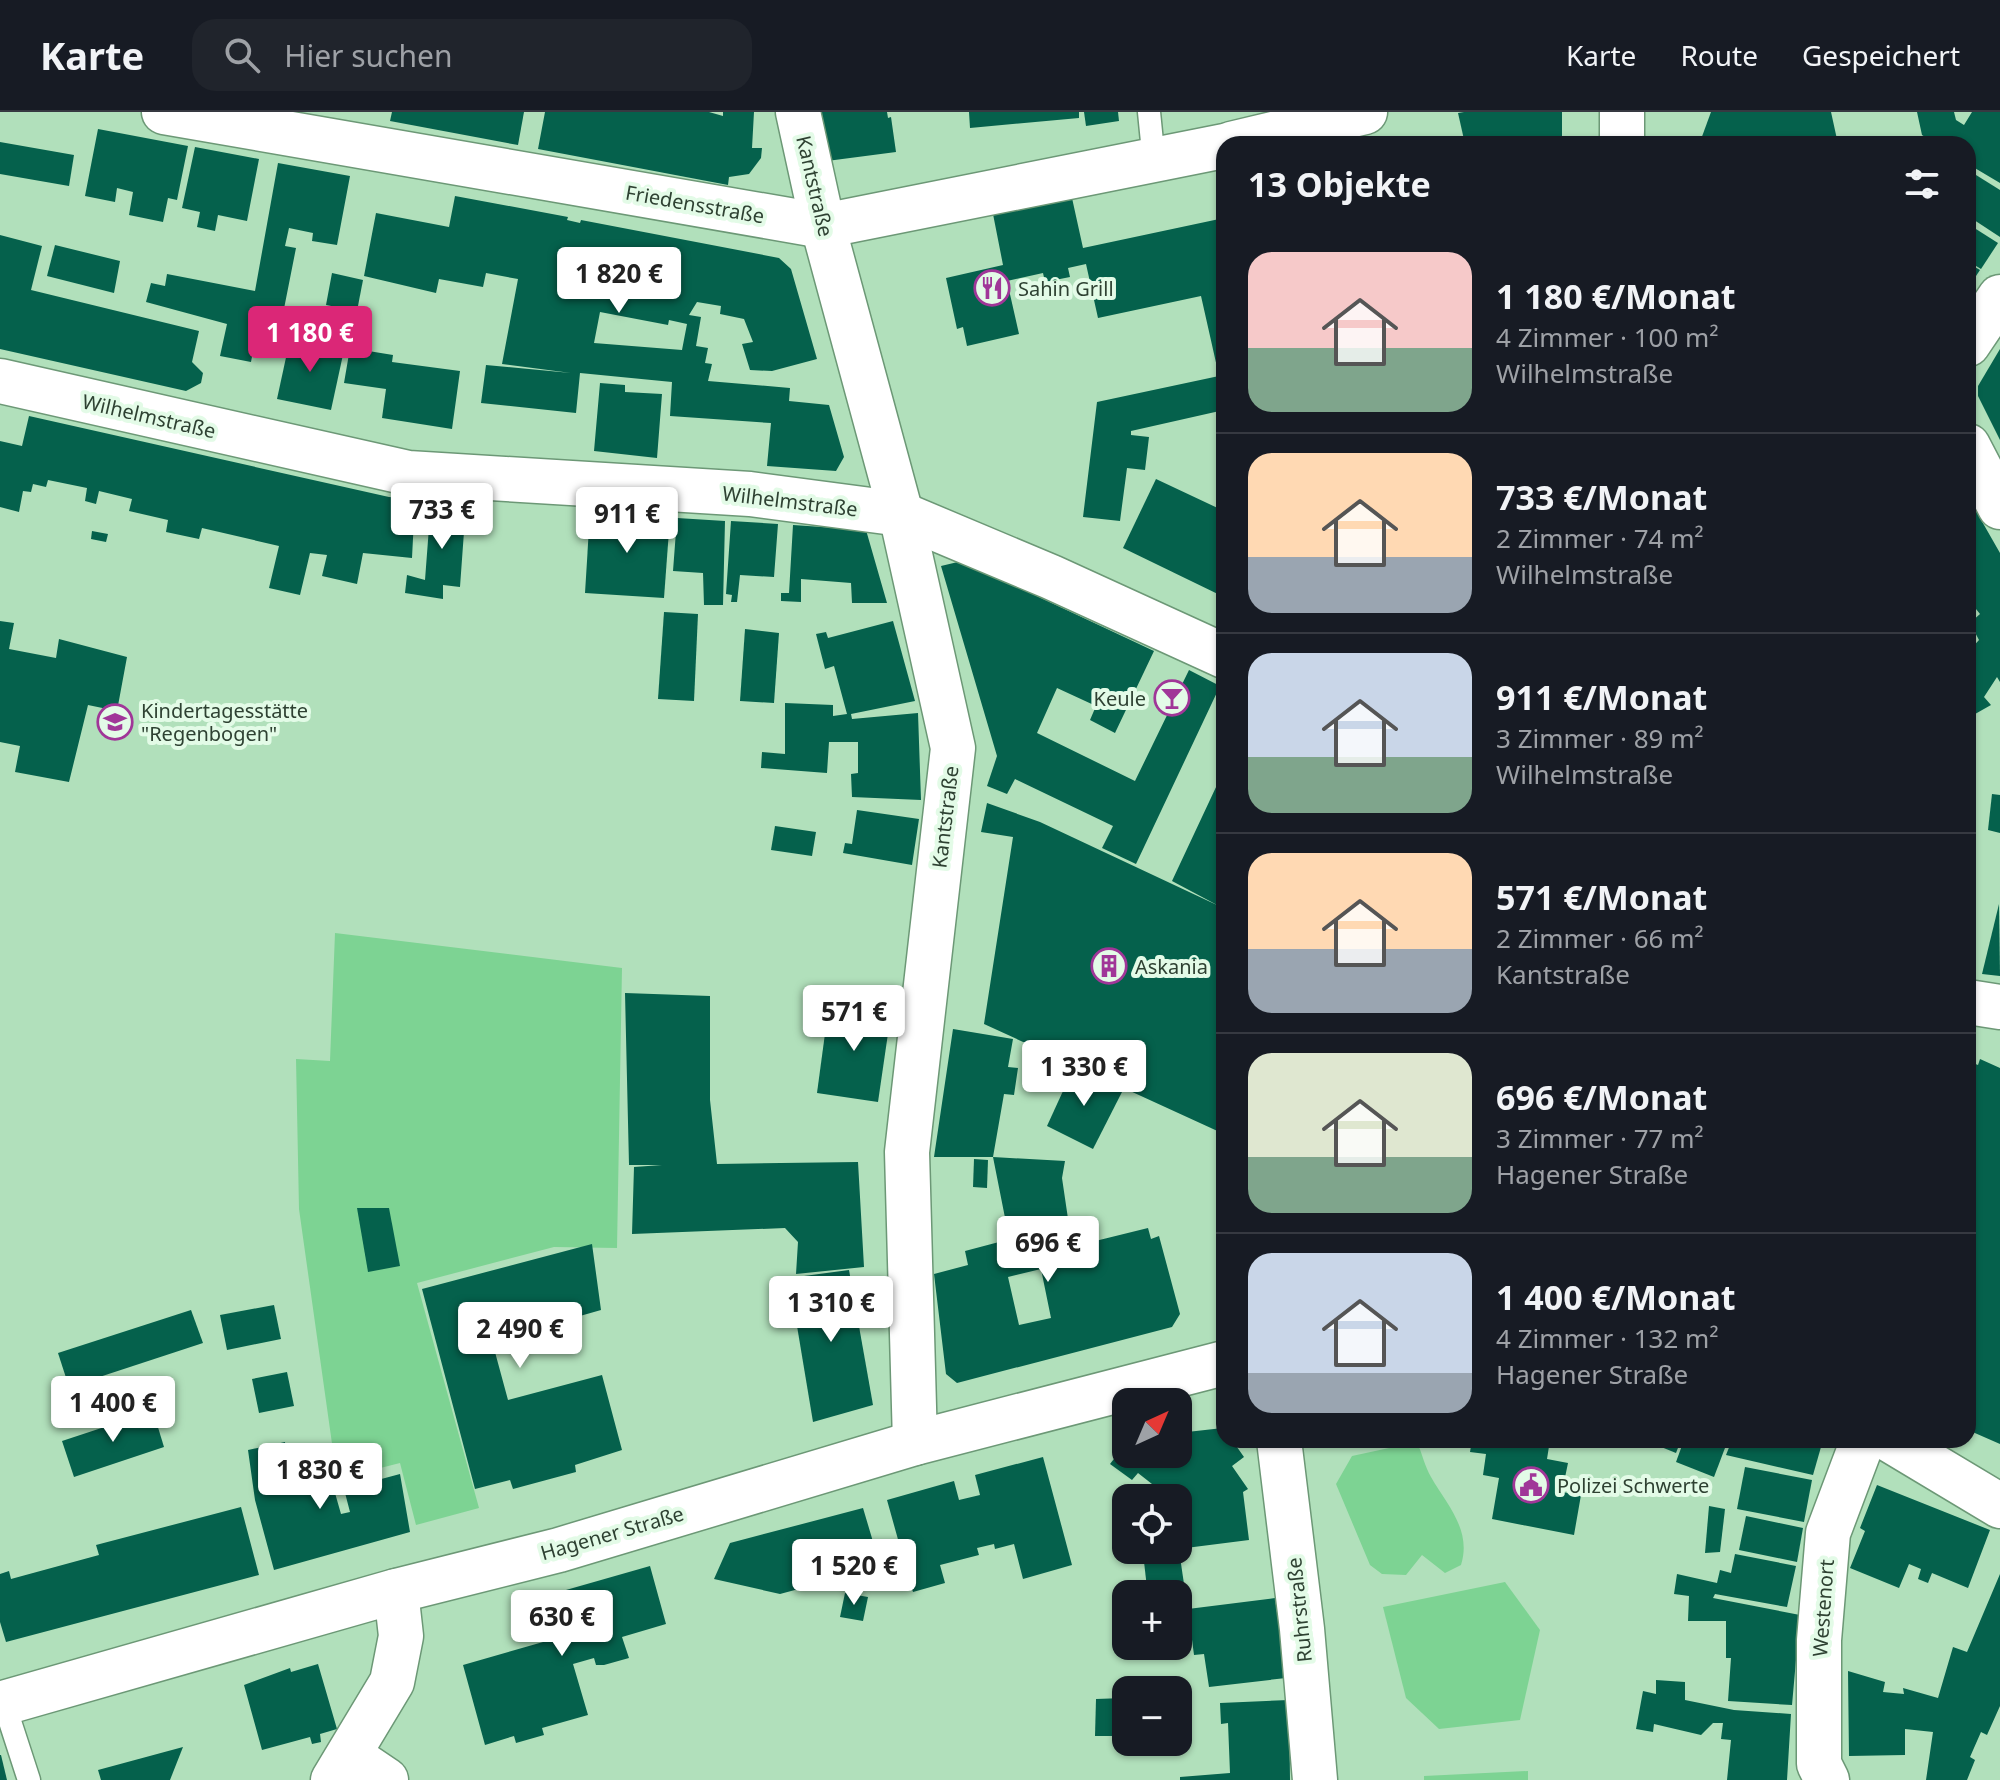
<!DOCTYPE html>
<html lang="de">
<head>
<meta charset="utf-8">
<style>
	:root { --surface:#171b24; --page:#20242c; --text:#f1f3f6; --muted:#9ea1a6; --line:#363941; --accent:#db2777 }
	body { margin:0; font-family:"Noto Sans",sans-serif; background:var(--page); color:var(--text); height:100vh; display:flex; flex-direction:column; font-size:30px; white-space:nowrap }
	* { box-sizing:border-box; margin:0 }
	p { font-size:26px; color:var(--muted) }
	.icon { flex:none; width:44px; height:44px; fill:none; stroke:currentColor; stroke-width:2; stroke-linecap:round; stroke-linejoin:round }
	.map { position:relative; flex:1; overflow:hidden }
	.sheet { position:absolute; left:1216px; top:24px; width:760px; height:1312px; display:flex; flex-direction:column; background:var(--surface); border-radius:24px; box-shadow:0 2px 6px #0004 }
	.sheet>* { flex:none }
	.needle { width:52px; rotate:44deg }
	.controls { position:absolute; left:1112px; top:1276px; display:grid; gap:16px }
	.controls a { display:grid; place-items:center; width:80px; height:80px; border-radius:16px; background:var(--surface); box-shadow:0 2px 6px #0004; font-size:40px }
	.price { position:absolute; translate:-50% -68px; padding:0 18px; border-radius:8px; background:#fff; color:#222; font-size:26px; line-height:52px; filter:drop-shadow(0 2px 4px #0008) }
	.price::after { content:''; position:absolute; left:50%; top:48px; width:24px; height:18px; margin-left:-12px; background:inherit; clip-path:polygon(0 0,100% 0,50% 100%) }
	.price.on { background:var(--accent); color:#fff }
	ul { padding:0; list-style:none }
	li { display:flex; align-items:center; gap:24px; height:200px; padding:0 32px }
	li+li { border-top:2px solid var(--line) }
	li span { display:grid; place-items:center; flex:none; width:224px; height:160px; border-radius:24px; color:#555 }
	li>.icon { margin-inline-start:auto }
	span .icon { width:96px; height:96px; fill:#fffc; stroke-width:1 }
	li b { font-size:34px }
	h2 { display:flex; justify-content:space-between; align-items:center; height:96px; padding:0 32px; font-size:34px }
	header { display:flex; align-items:center; gap:48px; box-sizing:border-box; height:112px; padding:0 40px; background:var(--surface); border-bottom:2px solid var(--line) }
	header strong { font-size:38px }
	nav { display:flex; gap:44px; margin-inline-start:auto; font-size:28px }
	.search { width:560px; height:72px; background:var(--page); display:flex; align-items:center; gap:20px; box-sizing:border-box; padding:0 28px; border-radius:24px; color:var(--muted); font-size:30px }
	.map>svg:first-child { display:block }
	.green { fill:#7dd393 }
	.building { fill:#05614c; fill-rule:evenodd }
	.lines { fill:none; stroke-linecap:round; stroke-linejoin:round }
	.lane-casing { stroke:#6c9876; stroke-width:25 }
	.street-casing { stroke:#6c9876; stroke-width:47 }
	.secondary-casing { stroke:#6c9876; stroke-width:47 }
	.lane { stroke:#fff; stroke-width:22 }
	.street { stroke:#fff; stroke-width:44 }
	.secondary { stroke:#fff; stroke-width:44 }
	.labels { text-anchor:middle; dominant-baseline:central; stroke-width:8; stroke-linejoin:round; paint-order:stroke }
	.street-label { font-size:20px; fill:#2e4132; stroke:#e3fbe7 }
	.poi-label { font-size:20px; fill:#2e4132; stroke:#e3fbe7; text-anchor:start }
</style>
</head>
<body>
<header>
<strong>Karte</strong>
<div class="search"><svg class="icon" aria-label="search" viewBox="0 0 24 24"><circle cx="10" cy="10" r="6"/><path d="M15 15l6 6"/></svg>Hier suchen</div>
<nav><a>Karte</a><a>Route</a><a>Gespeichert</a></nav>
</header>
<div class="map">
<svg width="2000" height="1668" viewBox="0 0 2000 1668">
	<rect width="100%" height="100%" fill="#b1e0bb"/>
	<g class="green">
		<polygon points="335,821 622,856 617,1136 554,1135 417,1171 479,1396 416,1413 400,1351 337,1367 299,1097 296,947 330,949"/>
		<path d="M 1417,1330 C 1422,1341 1425,1355 1431,1365 C 1447,1393 1472,1418 1461,1453 L 1445,1461 L 1422,1443 L 1406,1463 L 1382,1462 L 1370,1453 L 1336,1372 L 1352,1344 Z"/>
		<polygon points="1505,1470 1540,1518 1520,1608 1439,1617 1406,1586 1383,1495"/>
		<polygon points="1528,1659 1528,1668 1424,1668 1424,1664"/>
	</g>
	<g class="building">
		<polygon points="392,0 524,0 518,33 390,9"/>
		<polygon points="545,0 709,0 723,4 723,0 754,0 752,36 762,36 761,46 749,62 729,65 728,73 538,37"/>
		<polygon points="821,0 887,0 888,6 891,5 896,40 827,49"/>
		<polygon points="969,0 1079,0 1079,6 970,16"/>
		<polygon points="1084,0 1118,0 1119,9 1086,14"/>
		<polygon points="1464,0 1562,0 1562,32 1465,32 1458,1"/>
		<polygon points="1711,0 1831,0 1838,32 1704,32 1700,30"/>
		<polygon points="1917,0 1954,0 1956,8 1964,13 1972,0 2000,0 2000,71 1968,52 1968,32 1925,32 1928,27 1922,23"/>
		<polygon points="98,17 188,34 177,88 168,86 163,110 129,103 133,80 117,76 115,90 85,84"/>
		<polygon points="0,30 74,43 69,74 0,62"/>
		<polygon points="195,35 259,47 247,109 218,103 215,119 197,115 200,100 182,96"/>
		<polygon points="278,51 350,64 337,133 312,129 313,121 289,116 285,134 296,136 279,222 257,218 251,250 220,244 227,212 146,190 151,171 165,174 167,162 255,179"/>
		<polygon points="1968,58 2000,78 2000,125 1968,104"/>
		<path d="M 455,84 L 568,105 L 567,108 L 580,111 L 581,108 L 779,146 L 791,157 L 817,247 L 772,259 L 750,258 L 742,232 L 753,230 L 744,207 L 720,202 L 721,194 L 697,190 L 689,203 L 701,205 L 696,234 L 708,236 L 705,251 L 712,252 L 708,269 L 790,276 L 789,289 L 829,293 L 844,345 L 836,359 L 767,354 L 771,311 L 670,304 L 672,270 L 580,261 L 576,301 L 481,291 L 486,253 L 571,261 L 502,252 L 518,167 L 486,161 L 483,175 L 439,167 L 436,181 L 364,164 L 376,101 L 449,115 ZM 600,200 L 668,213 L 669,208 L 687,212 L 682,238 L 594,231 Z"/>
		<polygon points="1072,86 1083,136 1224,106 1224,298 1131,319 1131,323 1149,325 1145,358 1127,356 1120,409 1083,405 1097,290 1219,264 1201,184 1098,206 1086,152 1068,156 1070,165 1045,170 1043,161 1007,169 1019,222 967,234 963,215 957,217 946,166 1003,153 993,102"/>
		<polygon points="1968,112 1998,131 1981,157 1968,149"/>
		<polygon points="0,123 42,134 31,178 199,219 192,250 203,261 201,271 186,279 0,237"/>
		<polygon points="55,133 120,149 114,181 47,164"/>
		<polygon points="1968,151 1980,158 1968,176"/>
		<polygon points="332,161 363,168 357,199 326,193"/>
		<polygon points="290,227 344,238 331,298 277,287"/>
		<polygon points="350,236 393,243 392,250 460,259 452,317 382,306 386,277 344,271"/>
		<polygon points="2000,237 2000,328 1978,284 1978,274"/>
		<polygon points="600,271 625,273 625,280 662,282 657,346 594,339"/>
		<polygon points="29,304 389,385 415,387 412,446 363,441 357,472 322,464 327,443 310,441 300,483 269,476 279,434 202,416 199,427 166,420 168,408 129,399 132,387 99,379 96,392 85,389 87,376 48,368 46,375 33,372 31,380 23,379 19,400 0,395 0,329 22,334"/>
		<polygon points="1156,367 1224,399 1224,485 1123,436"/>
		<polygon points="1968,385 2000,441 2000,570 1997,565 1984,585 1991,593 1968,606 1968,540 1979,528 1970,511 1980,502 1968,487"/>
		<polygon points="431,389 466,392 460,475 443,473 443,487 405,481 407,463 425,468"/>
		<polygon points="590,400 670,405 664,486 585,481"/>
		<polygon points="677,406 725,409 723,493 704,493 703,461 673,459"/>
		<polygon points="731,409 778,412 774,465 740,463 737,490 731,490 732,483 726,482"/>
		<polygon points="793,413 866,418 887,491 852,491 851,471 801,467 801,490 781,489 781,481 789,481"/>
		<polygon points="92,419 108,422 106,430 91,427"/>
		<polygon points="962,449 1154,539 1115,621 1090,608 1096,594 1057,576 1037,621 1135,669 1189,558 1220,574 1136,752 1102,736 1113,714 1015,667 1007,682 987,674 997,644 941,454"/>
		<polygon points="664,500 698,502 694,589 658,587"/>
		<polygon points="0,509 14,511 9,537 56,546 59,527 127,545 117,599 88,593 69,670 15,660 20,634 0,630"/>
		<polygon points="893,509 915,589 851,602 852,607 918,601 921,688 852,685 851,662 858,661 858,630 829,630 827,661 761,656 762,640 785,642 785,591 833,593 833,604 847,602 834,554 825,557 816,522 826,520 828,526"/>
		<polygon points="745,517 779,521 774,591 740,589"/>
		<polygon points="1224,658 1224,1022 984,912 1013,725 981,720 987,691 1040,710 1219,794 1172,769"/>
		<polygon points="1992,682 2000,683 2000,721 1988,718"/>
		<polygon points="857,698 919,707 912,753 843,741 845,731 852,732"/>
		<polygon points="775,714 816,720 812,744 771,738"/>
		<polygon points="1999,792 2000,864 1982,862"/>
		<polygon points="625,881 710,884 710,988 717,1052 858,1050 864,1155 796,1162 798,1130 785,1116 632,1122 634,1055 662,1053 629,1053"/>
		<polygon points="829,892 891,901 878,990 817,981"/>
		<polygon points="953,917 1013,927 1008,955 1018,956 1014,983 1004,982 993,1045 934,1045"/>
		<polygon points="1980,947 2000,956 2000,1332 1968,1318 1968,949 1978,953"/>
		<polygon points="1074,955 1122,980 1093,1037 1047,1014"/>
		<path d="M 993,1045 L 1065,1049 L 1062,1066 L 1071,1127 L 1065,1128 L 1067,1136 L 1148,1116 L 1151,1127 L 1159,1124 L 1180,1202 L 1172,1215 L 957,1271 L 946,1262 L 934,1162 L 968,1153 L 965,1139 L 999,1130 L 1000,1133 L 1010,1131 ZM 1041,1157 L 1051,1206 L 1019,1213 L 1008,1165 Z"/>
		<polygon points="974,1047 988,1048 987,1076 973,1075"/>
		<polygon points="357,1096 389,1096 400,1154 368,1160"/>
		<polygon points="592,1132 601,1198 492,1229 508,1288 602,1263 622,1338 575,1353 576,1360 513,1377 510,1368 475,1377 422,1177"/>
		<polygon points="849,1158 873,1293 813,1310 789,1166"/>
		<polygon points="274,1193 281,1227 227,1238 220,1203"/>
		<polygon points="191,1198 203,1231 69,1275 58,1241"/>
		<polygon points="287,1260 294,1294 259,1301 252,1267"/>
		<polygon points="153,1299 164,1335 74,1365 62,1329"/>
		<polygon points="1223,1316 1224,1328 1232,1328 1244,1345 1232,1354 1248,1377 1243,1380 1249,1428 1178,1437 1178,1386 1154,1386 1152,1372 1138,1361 1132,1368 1110,1352 1124,1334 1126,1342 1178,1342 1178,1321"/>
		<polygon points="1472,1328 1550,1328 1547,1347 1568,1351 1562,1380 1581,1383 1574,1423 1492,1407 1499,1366 1483,1363 1486,1342 1470,1340"/>
		<polygon points="1644,1328 1681,1328 1676,1341"/>
		<polygon points="1684,1328 1728,1328 1714,1365 1676,1350"/>
		<polygon points="1732,1328 1823,1328 1813,1363 1726,1343"/>
		<polygon points="285,1330 288,1371 308,1365 310,1373 331,1367 341,1402 350,1400 344,1377 400,1362 410,1420 274,1458 255,1388 248,1338"/>
		<polygon points="1043,1345 1072,1453 1023,1467 1014,1432 995,1437 994,1432 977,1436 979,1443 940,1453 945,1471 913,1480 909,1467 876,1476 881,1437 899,1431 887,1388 954,1369 959,1388 980,1383 975,1363"/>
		<polygon points="1745,1355 1812,1368 1804,1410 1737,1397"/>
		<polygon points="1877,1373 1990,1418 1968,1476 1932,1461 1928,1471 1918,1467 1921,1457 1909,1452 1899,1476 1850,1456 1865,1419 1860,1416"/>
		<polygon points="1709,1394 1725,1397 1720,1440 1705,1441"/>
		<polygon points="241,1395 259,1463 6,1530 0,1510 0,1462 9,1459 11,1467 99,1443 96,1433"/>
		<polygon points="863,1396 874,1433 873,1439 864,1441 869,1458 780,1482 714,1467 730,1431"/>
		<polygon points="1746,1404 1803,1416 1797,1450 1739,1438"/>
		<polygon points="1151,1438 1179,1438 1184,1472 1147,1476 1143,1441"/>
		<polygon points="1735,1442 1796,1454 1787,1495 1715,1482 1713,1486 1800,1503 1792,1593 1728,1589 1731,1546 1726,1546 1726,1509 1688,1509 1689,1484 1674,1482 1677,1462 1717,1471 1720,1458 1731,1461"/>
		<polygon points="650,1454 666,1512 622,1525 629,1546 604,1553 596,1553 594,1546 573,1552 588,1603 542,1616 544,1623 516,1631 514,1624 485,1633 463,1553 564,1524 552,1482"/>
		<polygon points="2000,1462 2000,1594 1987,1623 1981,1620 1970,1645 1975,1648 1967,1668 1926,1668 1933,1620 1905,1617 1905,1643 1849,1644 1848,1559 1885,1570 1883,1580 1904,1582 1903,1576 1938,1586 1953,1535 1967,1540"/>
		<polygon points="845,1481 868,1485 863,1509 840,1505"/>
		<polygon points="1275,1486 1286,1566 1209,1575 1204,1542 1194,1543 1188,1497"/>
		<polygon points="318,1552 337,1617 320,1622 321,1630 312,1632 310,1625 262,1638 244,1573 290,1556 291,1560"/>
		<polygon points="1656,1568 1685,1570 1685,1588 1734,1598 1791,1602 1787,1668 1727,1668 1731,1628 1721,1627 1723,1611 1713,1611 1701,1623 1654,1612 1653,1620 1636,1617 1643,1579 1656,1582"/>
		<polygon points="1124,1586 1122,1624 1095,1624 1096,1587"/>
		<polygon points="1289,1588 1290,1668 1180,1668 1180,1665 1230,1661 1228,1611 1221,1612 1220,1591"/>
		<polygon points="183,1635 170,1668 101,1668 98,1658"/>
		<polygon points="0,1643 1,1643 7,1668 0,1668"/>
	</g>
	<g class="lines">
		<defs>
			<g id="lane">
				<polyline points="1149,0 1154,50"/>
				<polyline points="4,1591 29,1668"/>
			</g>
			<g id="street">
				<polyline points="164,0 823,114 1224,34"/>
				<polyline points="798,0 823,114 901,402 953,636 907,1040 915,1331"/>
				<polyline points="1231,32 1365,0"/>
				<polyline points="1968,232 2000,185"/>
				<polyline points="0,269 408,361 750,382 901,402 1051,465 1224,544"/>
				<polyline points="1968,334 2000,395"/>
				<polyline points="1279,1328 1302,1517 1315,1668"/>
				<polyline points="1890,1328 2000,1394"/>
				<polyline points="349,1643 386,1668"/>
				<polyline points="333,1668 392,1570 401,1524 396,1479"/>
				<polyline points="1827,1668 1819,1652 1819,1528 1828,1421 1863,1328"/>
			</g>
			<g id="secondary">
				<polyline points="1622,32 1622,0"/>
				<polyline points="1968,890 2000,895"/>
				<polyline points="0,1592 396,1479 559,1438 915,1331 1224,1251"/>
			</g>
		</defs>
		<use href="#lane" class="lane-casing"/>
		<use href="#street" class="street-casing"/>
		<use href="#secondary" class="secondary-casing"/>
		<use href="#lane" class="lane"/>
		<use href="#street" class="street"/>
		<use href="#secondary" class="secondary"/>
	</g>
	<defs>
		<symbol id="restaurant-ring" viewBox="-11 -11 22 22"><circle r="9.5" fill="#e3fbe7" stroke="#a03698" stroke-width="1.5"/><path d="M-5-6h1v4h1v-4h1v4h1v-4h1v5L-1.5 .5V6h-2V.5L-5-1ZM5-6V6H3V1.5H1.5Q1.5-4 5-6Z" fill="#a03698"/></symbol>
		<symbol id="bar-ring" viewBox="-11 -11 22 22"><circle r="9.5" fill="#e3fbe7" stroke="#a03698" stroke-width="1.5"/><path d="M-6-5H6L.8 .8V4.5H3.5V6h-7V4.5H-.8V.8Z" fill="#a03698"/></symbol>
		<symbol id="school-ring" viewBox="-11 -11 22 22"><circle r="9.5" fill="#e3fbe7" stroke="#a03698" stroke-width="1.5"/><path d="M0-5L7-2L0 1L-7-2ZM-4 1L0 2.5L4 1V4Q0 6-4 4Z" fill="#a03698"/></symbol>
		<symbol id="building-ring" viewBox="-11 -11 22 22"><circle r="9.5" fill="#e3fbe7" stroke="#a03698" stroke-width="1.5"/><path d="M-4-6H4V6H1V3H-1V6H-4ZM-2.5-4.3h1.7v1.8h-1.7ZM.8-4.3h1.7v1.8H.8ZM-2.5-1h1.7V.8h-1.7ZM.8-1h1.7V.8H.8Z" fill="#a03698"/></symbol>
		<symbol id="civic-ring" viewBox="-11 -11 22 22"><circle r="9.5" fill="#e3fbe7" stroke="#a03698" stroke-width="1.5"/><path d="M-.6-6.5H3V-4.5H.6V-3L4-1V1h2V6H-6V1h2V-1L-.6-3ZM-1.2 2.5V6h2.4V2.5Z" fill="#a03698"/></symbol>
	</defs>
	<g fill-rule="evenodd">
		<use href="#restaurant-ring" x="972" y="156" width="40" height="40"/>
		<use href="#bar-ring" x="1152" y="566" width="40" height="40"/>
		<use href="#school-ring" x="95" y="590" width="40" height="40"/>
		<use href="#building-ring" x="1089" y="834" width="40" height="40"/>
		<use href="#civic-ring" x="1511" y="1353" width="40" height="40"/>
	</g>
	<g class="labels">
		<g class="street-label">
			<text transform="translate(815 74) rotate(77)">Kantstraße</text>
			<text transform="translate(695 92) rotate(10)">Friedensstraße</text>
			<text transform="translate(149 304) rotate(13)">Wilhelmstraße</text>
			<text transform="translate(790 389) rotate(7)">Wilhelmstraße</text>
			<text transform="translate(945 705) rotate(-83)">Kantstraße</text>
			<text transform="translate(612 1421) rotate(-16)">Hagener Straße</text>
			<text transform="translate(1823 1496) rotate(-86)">Westenort</text>
			<text transform="translate(1299 1498) rotate(-96)">Ruhrstraße</text>
		</g>
		<g class="poi-label">
			<text x="1018" y="176">Sahin Grill</text>
			<text x="1146" y="586" text-anchor="end">Keule</text>
			<text x="141" y="598">Kindertagesstätte<tspan x="141" dy="23">"Regenbogen"</tspan></text>
			<text x="1135" y="854">Askania</text>
			<text x="1557" y="1373">Polizei Schwerte</text>
		</g>
	</g>
</svg>
<div class="controls">
<a><svg class="needle" viewBox="-14 -14 28 28"><path d="M0-13l5 13h-10z" fill="#e53935"/><path d="M0 13l5-13h-10z" fill="#9ea1a6"/></svg></a>
<a><svg class="icon" aria-label="locate" viewBox="0 0 24 24"><circle cx="12" cy="12" r="6"/><path d="M12 2v4M12 18v4M2 12h4M18 12h4"/></svg></a>
<a>+</a>
<a>−</a>
</div>
<b class="price" style="left:619px;top:203px">1 820 €</b>
<b class="price on" style="left:310px;top:262px">1 180 €</b>
<b class="price" style="left:442px;top:439px">733 €</b>
<b class="price" style="left:627px;top:443px">911 €</b>
<b class="price" style="left:854px;top:941px">571 €</b>
<b class="price" style="left:1084px;top:996px">1 330 €</b>
<b class="price" style="left:1048px;top:1172px">696 €</b>
<b class="price" style="left:831px;top:1232px">1 310 €</b>
<b class="price" style="left:520px;top:1258px">2 490 €</b>
<b class="price" style="left:113px;top:1332px">1 400 €</b>
<b class="price" style="left:320px;top:1399px">1 830 €</b>
<b class="price" style="left:854px;top:1495px">1 520 €</b>
<b class="price" style="left:562px;top:1546px">630 €</b>
<section class="sheet">
<h2>13 Objekte<svg class="icon" aria-label="filters" viewBox="0 0 24 24"><path d="M4 7h16M4 17h16"/><circle cx="9" cy="7" r="2"/><circle cx="15" cy="17" r="2"/></svg></h2>
<ul>
<li><span style="background:linear-gradient(#f6c9c9 60%,#7fa58c 0)"><svg class="icon" aria-label="home" viewBox="0 0 24 24"><path d="M3 11l9-7 9 7M6 9v11h12V9"/></svg></span><div><b>1 180 €/Monat</b><p>4 Zimmer · 100 m²</p><p>Wilhelmstraße</p></div></li>
<li><span style="background:linear-gradient(#ffd9b3 65%,#9aa5b1 0)"><svg class="icon" aria-label="home" viewBox="0 0 24 24"><path d="M3 11l9-7 9 7M6 9v11h12V9"/></svg></span><div><b>733 €/Monat</b><p>2 Zimmer · 74 m²</p><p>Wilhelmstraße</p></div></li>
<li><span style="background:linear-gradient(#c9d6e8 65%,#7fa58c 0)"><svg class="icon" aria-label="home" viewBox="0 0 24 24"><path d="M3 11l9-7 9 7M6 9v11h12V9"/></svg></span><div><b>911 €/Monat</b><p>3 Zimmer · 89 m²</p><p>Wilhelmstraße</p></div></li>
<li><span style="background:linear-gradient(#ffd9b3 60%,#9aa5b1 0)"><svg class="icon" aria-label="home" viewBox="0 0 24 24"><path d="M3 11l9-7 9 7M6 9v11h12V9"/></svg></span><div><b>571 €/Monat</b><p>2 Zimmer · 66 m²</p><p>Kantstraße</p></div></li>
<li><span style="background:linear-gradient(#dfe7d0 65%,#7fa58c 0)"><svg class="icon" aria-label="home" viewBox="0 0 24 24"><path d="M3 11l9-7 9 7M6 9v11h12V9"/></svg></span><div><b>696 €/Monat</b><p>3 Zimmer · 77 m²</p><p>Hagener Straße</p></div></li>
<li><span style="background:linear-gradient(#c9d6e8 75%,#9aa5b1 0)"><svg class="icon" aria-label="home" viewBox="0 0 24 24"><path d="M3 11l9-7 9 7M6 9v11h12V9"/></svg></span><div><b>1 400 €/Monat</b><p>4 Zimmer · 132 m²</p><p>Hagener Straße</p></div></li>
</ul>
</section>
</div>
</body>
</html>
